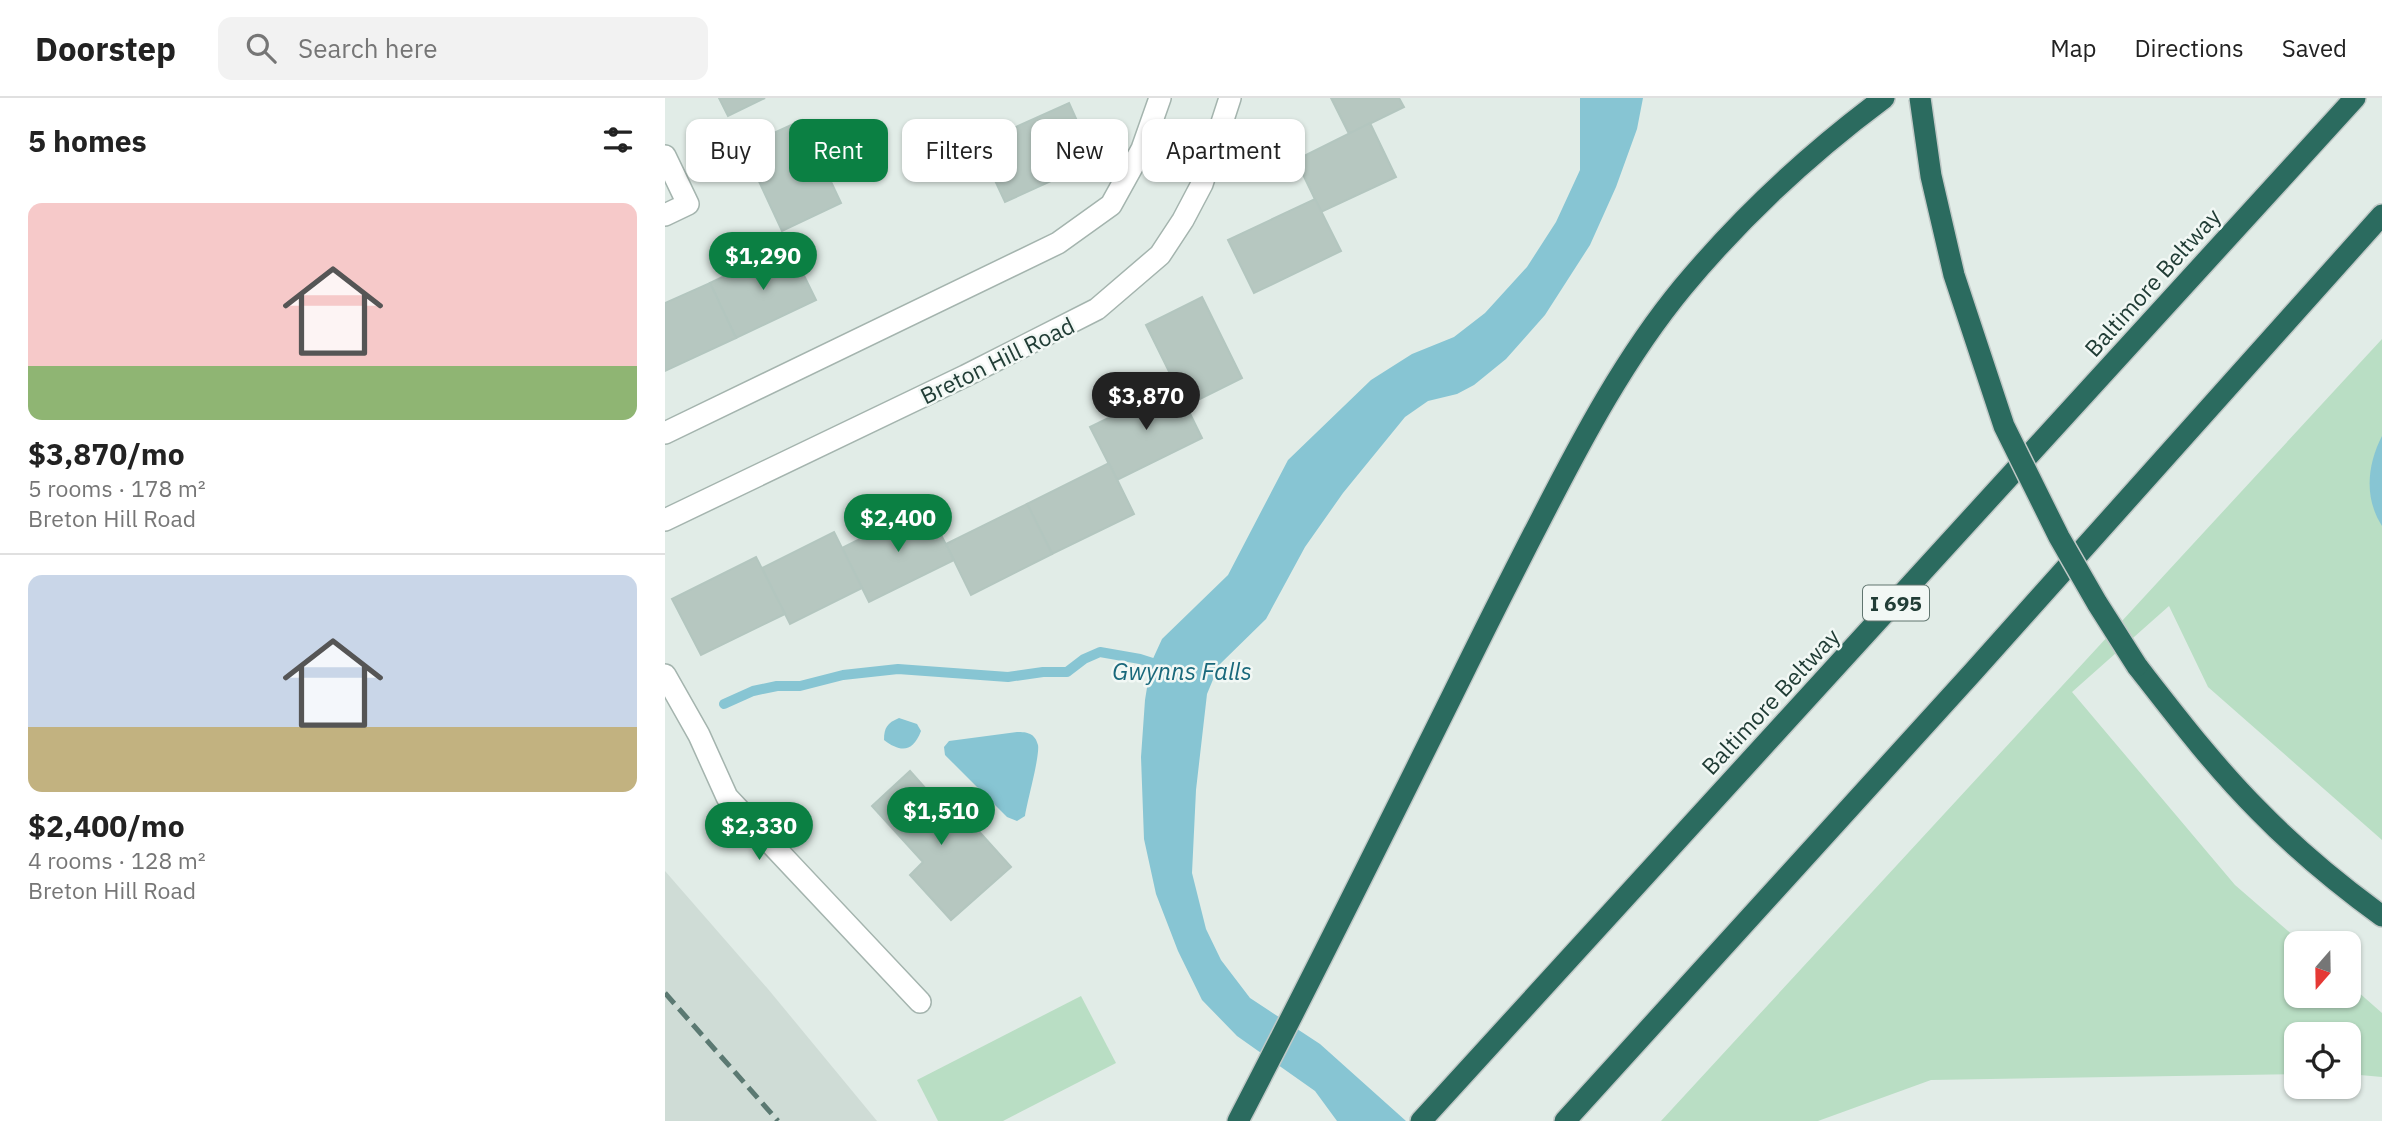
<!DOCTYPE html>
<html lang="en">
<head>
<meta charset="utf-8">
<style>
	:root { --surface:#fff; --page:#f2f2f2; --text:#222; --muted:#767676; --line:#e0e0e0; --accent:#0b8043 }
	body { margin:0; font-family:"IBM Plex Sans",sans-serif; background:var(--page); color:var(--text); height:100vh; display:flex; flex-direction:column; font-size:26px; white-space:nowrap }
	* { box-sizing:border-box; margin:0 }
	p { font-size:23px; color:var(--muted) }
	.icon { flex:none; width:38px; height:38px; fill:none; stroke:currentColor; stroke-width:2; stroke-linecap:round; stroke-linejoin:round }
	.map { position:relative; flex:1; overflow:hidden }
	.sheet { display:flex; flex-direction:column; background:var(--surface); width:665px }
	.sheet>* { flex:none }
	.hud { position:absolute; left:21px; top:21px; width:665px; height:63px; display:flex; gap:14px }
	.needle { width:46px; rotate:200deg }
	.fabs { position:absolute; left:1619px; top:833px; display:grid; gap:14px }
	.fabs a { display:grid; place-items:center; width:77px; height:77px; border-radius:14px; background:var(--surface); box-shadow:0 2px 5px #0004; font-size:35px }
	.price { position:absolute; translate:-50% -60px; padding:0 16px; border-radius:24px; background:var(--accent); color:#fff; font-size:23px; line-height:46px; filter:drop-shadow(0 2px 4px #0008) }
	.price::after { content:''; position:absolute; left:50%; top:42px; width:21px; height:16px; margin-left:-10px; background:inherit; clip-path:polygon(0 0,100% 0,50% 100%) }
	.price.active { background:#222; color:#fff }
	ul { padding:0; list-style:none }
	li { display:grid; align-content:center; gap:14px; height:371px; padding:0 28px }
	li+li { border-top:2px solid var(--line) }
	li span { display:grid; place-items:center; height:217px; border-radius:14px; color:#555 }
	li>.icon { margin-inline-start:auto }
	span .icon { width:126px; height:126px; fill:#fffc; stroke-width:1 }
	li b { font-size:30px }
	h2 { display:flex; justify-content:space-between; align-items:center; height:84px; padding:0 28px; font-size:30px }
	.tag { padding:0 24px; border-radius:14px; background:var(--surface); box-shadow:0 2px 5px #0004; font-size:24px; line-height:63px }
	.tag.active { background:var(--accent); color:#fff }
	header { display:flex; align-items:center; gap:42px; box-sizing:border-box; height:98px; padding:0 35px; background:var(--surface); border-bottom:2px solid var(--line) }
	header strong { font-size:33px }
	nav { display:flex; gap:38px; margin-inline-start:auto; font-size:24px }
	.search { width:490px; height:63px; background:var(--page); display:flex; align-items:center; gap:18px; box-sizing:border-box; padding:0 24px; border-radius:14px; color:var(--muted); font-size:26px }
	main { display:flex; flex:1; min-height:0 }
	.map>svg:first-child { display:block }
	.built { fill:#cfdcd6 }
	.green { fill:#b9dec4 }
	.water { fill:#87c5d3 }
	.lines { fill:none; stroke-linecap:round; stroke-linejoin:round }
	.stream { stroke:#87c5d3; stroke-width:10 }
	.building { fill:#b6c7c0; stroke:#b3c6bf; stroke-width:2 }
	.minor-casing { stroke:#a4b4ae; stroke-width:24 }
	.highway-casing { stroke:#c1c9c7; stroke-width:24 }
	.minor { stroke:#fff; stroke-width:21 }
	.highway { stroke:#2b6b5f; stroke-width:21 }
	.rail { stroke:#5b7972; stroke-width:5; stroke-dasharray:14 7; stroke-linecap:butt }
	.highway-bridge-casing { stroke:#c1c9c7; stroke-width:24; stroke-linecap:butt }
	.highway-bridge { stroke:#2b6b5f; stroke-width:21 }
	.labels { text-anchor:middle; dominant-baseline:central; stroke-width:5; stroke-linejoin:round; paint-order:stroke }
	.shield { fill:#f2f8f5; stroke:#60756f; stroke-width:2 }
	.shield-label { font-size:21px; font-weight:bold; fill:#213d36 }
	.street-label { font-size:23px; fill:#213d36; stroke:#f2f8f5 }
	.water-label { font-size:24px; font-style:italic; fill:#19687b; stroke:#f2f8f5 }
</style>
</head>
<body>
<header>
<strong>Doorstep</strong>
<div class="search"><svg class="icon" aria-label="search" viewBox="0 0 24 24"><circle cx="10" cy="10" r="6"/><path d="M15 15l6 6"/></svg>Search here</div>
<nav><a>Map</a><a>Directions</a><a>Saved</a></nav>
</header>
<main>
<section class="sheet">
<h2>5 homes<svg class="icon" aria-label="filters" viewBox="0 0 24 24"><path d="M4 7h16M4 17h16"/><circle cx="9" cy="7" r="2"/><circle cx="15" cy="17" r="2"/></svg></h2>
<ul>
<li><span style="background:linear-gradient(#f6c9c9 75%,#8fb573 0)"><svg class="icon" aria-label="home" viewBox="0 0 24 24"><path d="M3 11l9-7 9 7M6 9v11h12V9"/></svg></span><div><b>$3,870/mo</b><p>5 rooms · 178 m²</p><p>Breton Hill Road</p></div></li>
<li><span style="background:linear-gradient(#c9d6e8 70%,#c2b280 0)"><svg class="icon" aria-label="home" viewBox="0 0 24 24"><path d="M3 11l9-7 9 7M6 9v11h12V9"/></svg></span><div><b>$2,400/mo</b><p>4 rooms · 128 m²</p><p>Breton Hill Road</p></div></li>
</ul>
</section>
<div class="map">
<svg width="1717" height="1023" viewBox="0 0 1717 1023">
	<rect width="100%" height="100%" fill="#e1ece7"/>
	<polygon class="built" points="0,773 103,891 212,1023 0,1023"/>
	<g class="green">
		<polygon points="1717,241 1717,742 1543,589 1504,508 1407,594 1570,787 1637,845 1631,845 1631,898 1684,898 1684,886 1717,915 1717,979 1684,976 1684,936 1631,936 1631,976 1266,982 1153,1023 996,1023"/>
		<polygon points="416,898 451,965 338,1023 273,1023 252,982"/>
	</g>
	<g class="water">
		<polygon points="915,0 978,0 972,31 951,89 925,147 880,217 841,261 809,287 792,296 763,303 740,319 678,395 640,449 601,521 554,567 542,596 531,692 527,775 541,831 556,862 585,900 655,946 741,1023 672,1023 650,993 572,938 537,902 513,853 491,796 479,741 476,659 480,602 486,565 497,541 563,477 623,362 706,282 747,256 789,239 820,215 862,169 891,124 915,72"/>
		<path d="M 1717,338 L 1717,428 C 1699,400 1702,367 1717,338 Z"/>
		<path d="M 234,620 L 252,626 L 256,633 C 248,654 236,655 219,642 C 219,630 222,625 234,620 Z"/>
		<path d="M 352,634 C 362,634 370,635 373,647 C 375,658 362,704 360,718 L 352,723 L 342,719 L 280,657 L 279,649 L 284,643 Z"/>
	</g>
	<g class="lines">
		<polyline class="stream" points="59,606 88,593 112,588 135,588 178,577 233,571 343,579 378,574 402,574 419,561 435,554 475,561 497,568"/>
	</g>
	<g class="building">
		<polygon points="54,0 100,0 63,18"/>
		<polygon points="666,0 734,0 739,9 684,36"/>
		<polygon points="404,5 430,63 340,104 313,46"/>
		<polygon points="137,22 176,105 117,133 78,49"/>
		<polygon points="705,25 731,79 656,114 631,62"/>
		<polygon points="650,101 676,153 589,195 563,142"/>
		<polygon points="124,147 151,202 71,240 45,185"/>
		<polygon points="45,185 71,240 0,273 0,205"/>
		<polygon points="537,199 577,280 521,308 481,227"/>
		<polygon points="511,287 537,340 452,382 425,329"/>
		<polygon points="444,365 469,416 387,456 362,406"/>
		<polygon points="362,406 387,456 306,497 281,446"/>
		<polygon points="261,408 289,462 204,504 177,450"/>
		<polygon points="169,434 197,490 125,526 97,470"/>
		<polygon points="91,459 120,516 36,557 7,501"/>
		<polygon points="245,673 293,727 301,719 346,769 286,822 245,777 258,764 207,708"/>
	</g>
	<g class="lines">
		<defs>
			<g id="minor">
				<polyline points="0,58 23,106 0,117"/>
				<polyline points="0,335 393,145 446,107 477,51 495,0"/>
				<polyline points="0,422 300,278 432,211 495,157 518,122 537,86 565,0"/>
				<polyline points="0,577 34,637 62,699 255,904"/>
			</g>
			<g id="highway">
				<path d="M 1472,568 C 1511,618 1549,668 1594,713 C 1632,752 1673,786 1717,818"/>
				<path d="M 573,1023 C 646,883 716,741 786,600 C 816,539 846,479 877,419 C 918,339 961,258 1018,189 C 1078,117 1145,55 1219,0"/>
				<polyline points="756,1023 1690,0"/>
				<polyline points="900,1023 1308,574 1717,117"/>
			</g>
		</defs>
		<use href="#minor" class="minor-casing"/>
		<use href="#highway" class="highway-casing"/>
		<use href="#minor" class="minor"/>
		<use href="#highway" class="highway"/>
		<polyline class="rail" points="0,895 113,1023"/>
		<defs>
			<polyline id="highway-bridge" points="1255,0 1266,78 1289,177 1339,328 1394,439 1432,505 1472,568"/>
		</defs>
		<use href="#highway-bridge" class="highway-bridge-casing"/>
		<use href="#highway-bridge" class="highway-bridge"/>
	</g>
	<g class="labels">
		<rect class="shield" x="1198" y="487.5" width="66" height="35" rx="5"/>
		<g class="shield-label">
			<text x="1231" y="505">I 695</text>
		</g>
		<g class="street-label">
			<text transform="translate(1487 184) rotate(-48)">Baltimore Beltway</text>
			<text transform="translate(332 262) rotate(-26)">Breton Hill Road</text>
			<text transform="translate(1105 603) rotate(-47)">Baltimore Beltway</text>
		</g>
		<g class="water-label">
			<text x="517" y="573">Gwynns Falls</text>
		</g>
	</g>
</svg>
<div class="fabs">
<a><svg class="needle" viewBox="-14 -14 28 28"><path d="M0-13l5 13h-10z" fill="#e53935"/><path d="M0 13l5-13h-10z" fill="#767676"/></svg></a>
<a><svg class="icon" aria-label="locate" viewBox="0 0 24 24"><circle cx="12" cy="12" r="6"/><path d="M12 2v4M12 18v4M2 12h4M18 12h4"/></svg></a>
</div>
<b class="price" style="left:98px;top:194px">$1,290</b>
<b class="price active" style="left:481px;top:334px">$3,870</b>
<b class="price" style="left:233px;top:456px">$2,400</b>
<b class="price" style="left:276px;top:749px">$1,510</b>
<b class="price" style="left:94px;top:764px">$2,330</b>
<div class="hud">
<a class="tag">Buy</a>
<a class="tag active">Rent</a>
<a class="tag">Filters</a>
<a class="tag">New</a>
<a class="tag">Apartment</a>
</div>
</div>
</main>
</body>
</html>
